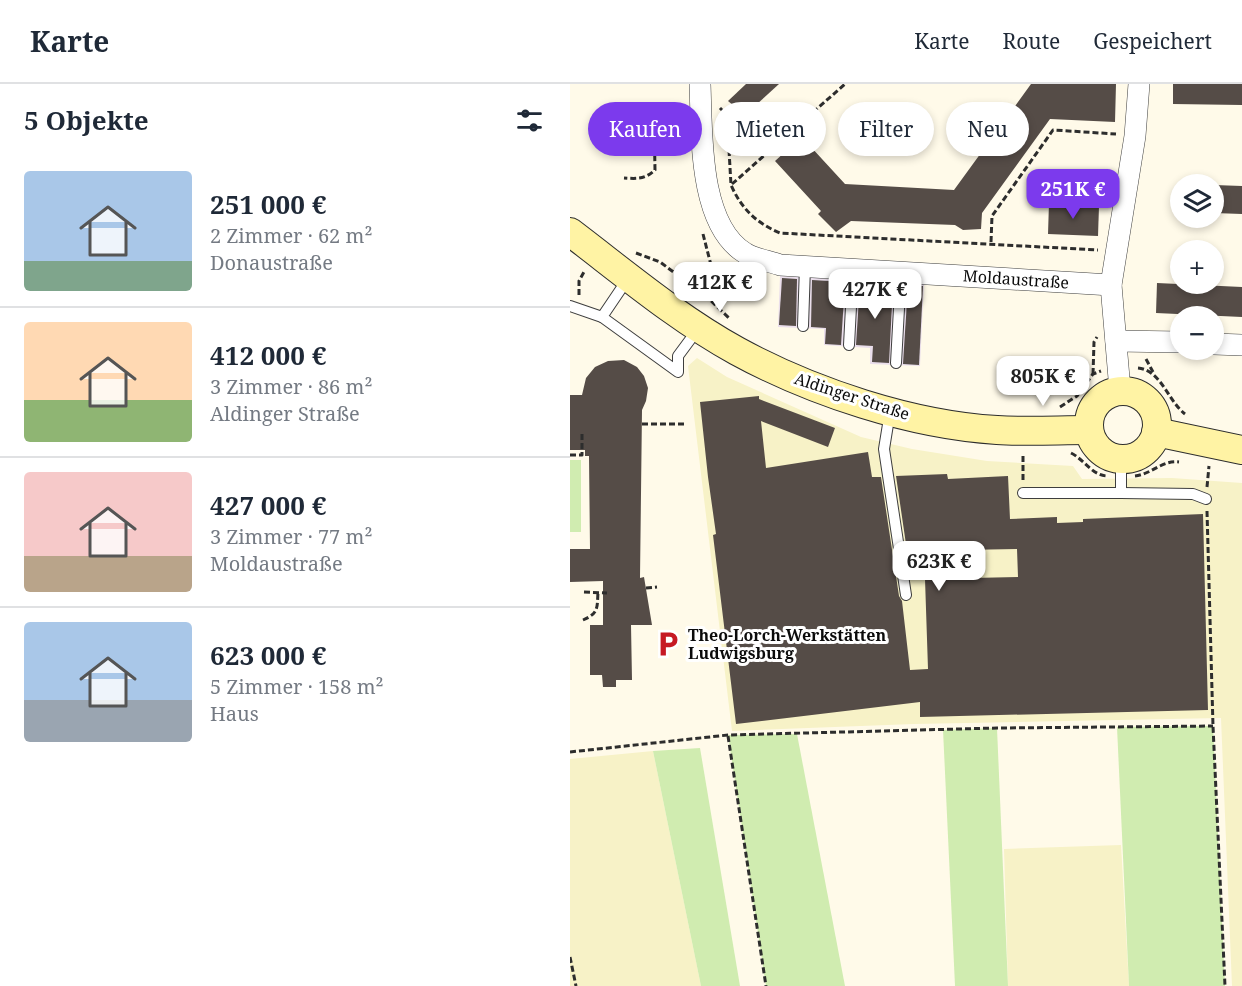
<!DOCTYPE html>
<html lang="de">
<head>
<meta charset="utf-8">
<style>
	:root { --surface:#fff; --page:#f6f6f7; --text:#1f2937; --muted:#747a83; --line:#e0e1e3; --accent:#7c3aed }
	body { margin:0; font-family:"Noto Serif",serif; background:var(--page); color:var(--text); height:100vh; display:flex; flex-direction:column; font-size:22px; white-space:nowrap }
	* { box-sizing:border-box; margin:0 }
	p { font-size:20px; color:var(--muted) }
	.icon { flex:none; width:33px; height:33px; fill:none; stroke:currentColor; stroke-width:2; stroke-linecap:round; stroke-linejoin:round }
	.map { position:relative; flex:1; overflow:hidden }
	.details { display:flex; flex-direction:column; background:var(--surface); width:570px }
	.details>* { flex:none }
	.top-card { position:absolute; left:18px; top:18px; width:564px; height:54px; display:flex; gap:12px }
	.controls { position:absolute; left:600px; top:90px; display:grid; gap:12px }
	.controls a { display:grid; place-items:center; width:54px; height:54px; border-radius:50%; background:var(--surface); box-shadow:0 3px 9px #0003; font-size:30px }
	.price { position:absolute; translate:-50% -51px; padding:0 14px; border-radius:12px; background:#fff; color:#222; font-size:20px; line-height:39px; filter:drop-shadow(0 2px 3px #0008) }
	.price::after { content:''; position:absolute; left:50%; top:36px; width:18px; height:14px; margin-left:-9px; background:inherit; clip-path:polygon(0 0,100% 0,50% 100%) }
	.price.active { background:var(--accent); color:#fff }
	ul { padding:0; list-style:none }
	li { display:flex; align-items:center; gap:18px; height:150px; padding:0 24px }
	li+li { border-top:2px solid var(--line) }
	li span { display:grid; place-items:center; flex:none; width:168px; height:120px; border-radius:6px; color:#555 }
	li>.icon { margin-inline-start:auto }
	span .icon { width:72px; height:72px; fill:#fffc; stroke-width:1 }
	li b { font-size:26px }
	h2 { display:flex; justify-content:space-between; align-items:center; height:72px; padding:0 24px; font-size:26px }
	.chip { padding:0 21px; border-radius:27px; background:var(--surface); box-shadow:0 3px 9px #0003; font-size:21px; line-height:54px }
	.chip.active { background:var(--accent); color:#fff }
	header { display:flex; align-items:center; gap:36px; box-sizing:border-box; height:84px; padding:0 30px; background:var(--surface); border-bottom:2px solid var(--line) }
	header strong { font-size:28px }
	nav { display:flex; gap:33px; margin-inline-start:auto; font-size:21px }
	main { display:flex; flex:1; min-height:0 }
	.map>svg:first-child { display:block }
	.industrial { fill:#eadeeb }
	.farmland { fill:#f7f2c7 }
	.green { fill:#d0ecb0 }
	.building { fill:#554c47 }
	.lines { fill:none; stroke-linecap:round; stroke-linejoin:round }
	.lane-casing { stroke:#3e3e3e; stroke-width:12 }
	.street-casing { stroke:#3e3e3e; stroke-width:22 }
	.secondary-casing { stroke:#2d2d2d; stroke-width:30 }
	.path { stroke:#2d2d2d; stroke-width:3; stroke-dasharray:6 3; stroke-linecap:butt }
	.lane { stroke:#fff; stroke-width:10 }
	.street { stroke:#fff; stroke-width:21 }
	.secondary { stroke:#fff3a4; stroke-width:28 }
	.labels { text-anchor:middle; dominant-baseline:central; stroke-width:6; stroke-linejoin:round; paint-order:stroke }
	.street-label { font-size:16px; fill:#0b0b0b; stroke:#fff }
	.poi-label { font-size:16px; font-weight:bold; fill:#0b0b0b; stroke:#fff; text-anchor:start }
</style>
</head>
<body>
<header>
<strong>Karte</strong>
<nav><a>Karte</a><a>Route</a><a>Gespeichert</a></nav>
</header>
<main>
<section class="details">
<h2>5 Objekte<svg class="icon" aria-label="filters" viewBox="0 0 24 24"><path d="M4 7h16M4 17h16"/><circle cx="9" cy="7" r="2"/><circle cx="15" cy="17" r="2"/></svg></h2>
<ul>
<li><span style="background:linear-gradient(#a9c7e8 75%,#7fa58c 0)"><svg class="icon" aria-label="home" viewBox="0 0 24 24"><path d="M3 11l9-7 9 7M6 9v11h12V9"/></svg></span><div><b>251 000 €</b><p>2 Zimmer · 62 m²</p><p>Donaustraße</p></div></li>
<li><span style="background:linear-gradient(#ffd9b3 65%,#8fb573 0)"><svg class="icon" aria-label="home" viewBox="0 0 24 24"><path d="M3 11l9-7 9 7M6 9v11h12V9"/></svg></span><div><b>412 000 €</b><p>3 Zimmer · 86 m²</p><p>Aldinger Straße</p></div></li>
<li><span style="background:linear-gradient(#f6c9c9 70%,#b9a48a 0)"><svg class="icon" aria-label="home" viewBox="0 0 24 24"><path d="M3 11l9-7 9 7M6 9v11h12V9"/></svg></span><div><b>427 000 €</b><p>3 Zimmer · 77 m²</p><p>Moldaustraße</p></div></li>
<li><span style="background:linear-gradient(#a9c7e8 65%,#9aa5b1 0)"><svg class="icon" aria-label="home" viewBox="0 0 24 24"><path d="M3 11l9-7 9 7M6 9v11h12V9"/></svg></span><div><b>623 000 €</b><p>5 Zimmer · 158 m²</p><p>Haus</p></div></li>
</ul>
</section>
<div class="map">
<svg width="672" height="902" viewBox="0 0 672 902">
	<rect width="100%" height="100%" fill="#fffae9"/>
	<polygon class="industrial" points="210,192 354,199 350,282 300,280 300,264 254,261 254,245 208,243"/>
	<g class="farmland">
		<polygon points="127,274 157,293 291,353 342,365 417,377 503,382 512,395 602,394 672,399 672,902 662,902 651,634 344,640 162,647 118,282"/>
		<polygon points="83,667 131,902 0,902 0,675"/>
		<polygon points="551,761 559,902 438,902 434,765"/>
	</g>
	<g class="green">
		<rect x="0" y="376" width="11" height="72"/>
		<polygon points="643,642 655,902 559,902 547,643"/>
		<polygon points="427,644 438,902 385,902 373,646"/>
		<polygon points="227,650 275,902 196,902 158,651"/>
		<polygon points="130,664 170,902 131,902 83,667"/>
	</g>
	<g class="building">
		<polygon points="176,0 209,0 175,31 158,17"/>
		<polygon points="461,0 546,0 545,38 480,35 412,129 411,145 393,146 385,141 281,137 266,148 248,130 251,127 205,77 215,68 212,66 229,50 275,100 384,106"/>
		<polygon points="603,0 672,0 672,21 603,20"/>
		<polygon points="176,41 177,55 162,56 161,42"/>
		<polygon points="644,101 672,102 672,130 644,129"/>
		<polygon points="479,119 529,122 528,152 478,150"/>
		<polygon points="212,194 227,195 226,242 209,241"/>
		<polygon points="242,196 275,198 271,261 255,260 256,244 241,243"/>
		<polygon points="290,199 323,201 319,279 302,278 303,262 286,261"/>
		<polygon points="587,199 672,203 672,233 586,229"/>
		<polygon points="338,201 353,202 349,281 333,280"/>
		<polygon points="54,276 67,283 74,292 78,304 76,317 72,326 70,494 74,493 82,541 61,541 62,596 46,596 46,603 33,603 32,591 20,591 20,541 33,541 33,497 0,498 0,465 20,465 19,372 15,372 15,366 0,366 0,311 12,311 16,294 25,283 38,277"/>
		<polygon points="189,312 189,315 265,344 258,363 191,337 196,384 298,368 302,393 311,393 329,512 332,517 340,586 358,585 355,495 448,493 447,465 337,467 326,392 377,390 378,395 438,392 440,435 487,433 487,439 513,438 513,435 633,430 638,626 350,633 350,618 166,640 143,451 146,450 138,393 130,318"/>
	</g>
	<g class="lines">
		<defs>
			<g id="lane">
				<polyline points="59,193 32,233 108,288 108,272 128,245"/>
				<polyline points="0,222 32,233"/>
				<polyline points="233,242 235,182"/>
				<polyline points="279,261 283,185"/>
				<polyline points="326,279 331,188"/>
				<polyline points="320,328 314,365 336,511"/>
				<polyline points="453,409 551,409 551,375"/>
				<polyline points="551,409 623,410 636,415"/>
			</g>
			<g id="street">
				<path d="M 130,0 C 132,48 128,140 175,169 C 184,175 199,177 210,181 L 541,201"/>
				<polyline points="546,257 610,258"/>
				<polyline points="644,260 672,261"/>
				<polyline points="550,306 541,201 565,52 569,0"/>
			</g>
			<g id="secondary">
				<path d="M 0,148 C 54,189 107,234 167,267 C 242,308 342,341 427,346 C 458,348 488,346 519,346"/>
				<circle cx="553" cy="341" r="34"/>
				<polyline points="586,348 672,366"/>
			</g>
		</defs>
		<use href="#lane" class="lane-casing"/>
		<use href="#street" class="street-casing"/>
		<use href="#secondary" class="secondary-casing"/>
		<g class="path">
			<path d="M 54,24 L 69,25 L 84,30 L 85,86 C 75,95 68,95 54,94"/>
			<path d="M 150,24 L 157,31 L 161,101 C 171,124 186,139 210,149 L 528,166"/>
			<polyline points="162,100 275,0"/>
			<polyline points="133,150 142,185 141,200 137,213"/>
			<polyline points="421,158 422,132 483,46 546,50"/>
			<polyline points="66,169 90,178 137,213 160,235"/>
			<polyline points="9,211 9,197 15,186"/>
			<polyline points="576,275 583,288"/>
			<path d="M 568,284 C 591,286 598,317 615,330"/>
			<polyline points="523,290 524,258 527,253"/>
			<polyline points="490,323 507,312 523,290 531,287"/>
			<polyline points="72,340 115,340"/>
			<path d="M 501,369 C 515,376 522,392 538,392"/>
			<polyline points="0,371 12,371 12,348"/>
			<path d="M 565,392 C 582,390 592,376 609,378"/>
			<polyline points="453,396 453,371"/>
			<polyline points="637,403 639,382"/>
			<polyline points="637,427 643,642 655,902"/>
			<polyline points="76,504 87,503"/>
			<polyline points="14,508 37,509"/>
			<path d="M 13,536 C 29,529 27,524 28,508"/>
			<polyline points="158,652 196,902"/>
			<polyline points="0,668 158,651 427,644 643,642"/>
			<polyline points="0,873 6,902"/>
		</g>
		<use href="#lane" class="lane"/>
		<use href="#street" class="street"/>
		<use href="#secondary" class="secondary"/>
	</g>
	<defs>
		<symbol id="parking-bare" viewBox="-9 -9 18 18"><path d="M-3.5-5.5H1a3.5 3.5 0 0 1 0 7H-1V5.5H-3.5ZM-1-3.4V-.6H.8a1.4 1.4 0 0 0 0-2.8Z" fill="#c61924" stroke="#fff" stroke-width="2.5" paint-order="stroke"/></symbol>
	</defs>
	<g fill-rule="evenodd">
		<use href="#parking-bare" x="79" y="541" width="38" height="38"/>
	</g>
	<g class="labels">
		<g class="street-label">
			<text transform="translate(446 195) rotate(4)">Moldaustraße</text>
			<text transform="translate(282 312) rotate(18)">Aldinger Straße</text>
		</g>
		<g class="poi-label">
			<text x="118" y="551">Theo-Lorch-Werkstätten<tspan x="118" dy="18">Ludwigsburg</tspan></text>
		</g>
	</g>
</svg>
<div class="controls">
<a><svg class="icon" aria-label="layers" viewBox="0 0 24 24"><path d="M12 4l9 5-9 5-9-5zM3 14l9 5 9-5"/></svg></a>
<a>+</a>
<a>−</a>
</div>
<b class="price active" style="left:503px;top:136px">251K €</b>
<b class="price" style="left:150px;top:229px">412K €</b>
<b class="price" style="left:305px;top:236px">427K €</b>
<b class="price" style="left:473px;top:323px">805K €</b>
<b class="price" style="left:369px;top:508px">623K €</b>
<div class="top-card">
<a class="chip active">Kaufen</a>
<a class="chip">Mieten</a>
<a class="chip">Filter</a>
<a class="chip">Neu</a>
</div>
</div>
</main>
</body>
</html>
